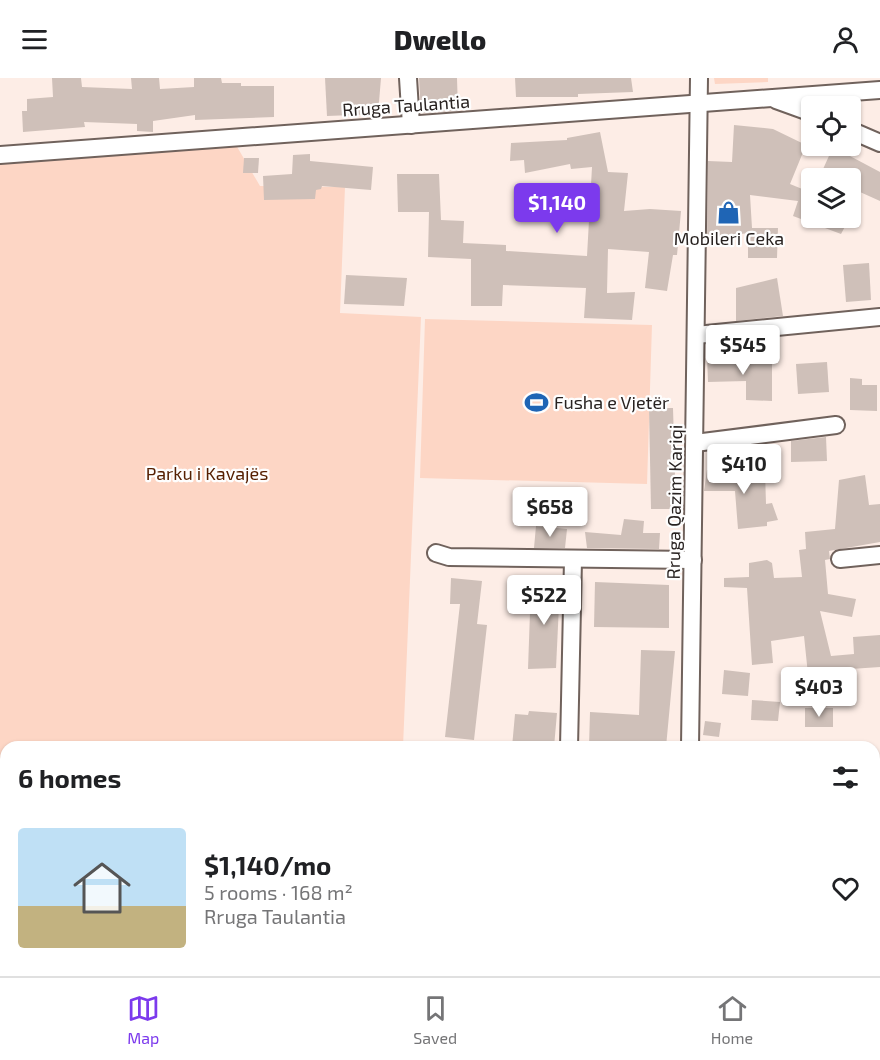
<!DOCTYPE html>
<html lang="en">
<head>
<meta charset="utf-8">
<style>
	:root { --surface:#fff; --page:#f2f2f2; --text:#202124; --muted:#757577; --line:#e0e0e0; --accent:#7c3aed }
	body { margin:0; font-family:"Exo 2",sans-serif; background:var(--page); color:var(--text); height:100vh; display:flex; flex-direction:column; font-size:22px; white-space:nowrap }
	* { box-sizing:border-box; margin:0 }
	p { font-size:20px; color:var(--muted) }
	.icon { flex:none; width:33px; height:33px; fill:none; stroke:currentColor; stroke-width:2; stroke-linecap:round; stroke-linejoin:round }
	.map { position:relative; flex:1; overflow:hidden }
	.side { position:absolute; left:0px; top:663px; width:880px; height:236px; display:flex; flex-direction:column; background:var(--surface); border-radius:18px 18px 0 0; box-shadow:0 2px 4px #0004 }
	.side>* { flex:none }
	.fabs { position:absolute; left:801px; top:18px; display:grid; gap:12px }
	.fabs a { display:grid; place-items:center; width:60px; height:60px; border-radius:6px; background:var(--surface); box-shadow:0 2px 4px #0004; font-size:30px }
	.price { position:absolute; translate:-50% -51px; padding:0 14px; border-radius:6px; background:#fff; color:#222; font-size:20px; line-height:39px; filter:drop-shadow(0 2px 3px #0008) }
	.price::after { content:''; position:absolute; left:50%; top:36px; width:18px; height:14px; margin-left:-9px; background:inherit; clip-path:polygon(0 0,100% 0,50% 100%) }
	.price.current { background:var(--accent); color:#fff }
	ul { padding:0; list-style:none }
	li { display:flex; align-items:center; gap:18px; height:150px; padding:0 18px }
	li span { display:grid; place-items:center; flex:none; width:168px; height:120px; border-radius:6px; color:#555 }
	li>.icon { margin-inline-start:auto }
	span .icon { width:72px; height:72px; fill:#fffc; stroke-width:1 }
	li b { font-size:26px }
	h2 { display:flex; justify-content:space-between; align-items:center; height:72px; padding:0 18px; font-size:26px }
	header { display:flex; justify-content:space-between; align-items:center; height:78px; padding:0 18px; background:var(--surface); font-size:27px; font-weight:800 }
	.dock { display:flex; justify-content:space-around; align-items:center; height:84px; border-top:2px solid var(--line); background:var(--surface); font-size:16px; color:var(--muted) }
	.dock a { display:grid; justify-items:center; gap:3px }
	.dock .current { color:var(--accent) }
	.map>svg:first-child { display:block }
	.green { fill:#fdd6c5 }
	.building { fill:#cfc0b9 }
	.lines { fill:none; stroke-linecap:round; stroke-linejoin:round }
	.minor-casing { stroke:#70625c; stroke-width:20 }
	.minor { stroke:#fff; stroke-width:16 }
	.labels { text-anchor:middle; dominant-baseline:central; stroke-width:4.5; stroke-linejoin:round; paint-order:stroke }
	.street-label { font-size:18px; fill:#282220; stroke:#fefefe }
	.poi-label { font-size:18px; fill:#282220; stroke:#fefefe }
	.park-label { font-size:18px; fill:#562002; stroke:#fefefe }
</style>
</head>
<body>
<header><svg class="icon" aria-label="menu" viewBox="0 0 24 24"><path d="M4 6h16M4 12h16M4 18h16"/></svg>Dwello<svg class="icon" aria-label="person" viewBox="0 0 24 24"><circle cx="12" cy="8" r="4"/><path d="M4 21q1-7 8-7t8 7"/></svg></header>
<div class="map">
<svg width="880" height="898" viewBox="0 0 880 898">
	<rect width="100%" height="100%" fill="#fdede6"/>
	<g class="green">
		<polygon points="714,0 768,0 768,4 715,6"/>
		<polygon points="236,67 260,108 345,109 340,235 421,239 403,669 6,669 6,724 0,724 0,83"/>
		<polygon points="425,241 652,247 647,406 420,400"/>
	</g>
	<g class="building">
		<polygon points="52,0 81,0 82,9 132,11 131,0 159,0 160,11 194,9 194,0 221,0 222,5 241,5 241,8 274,8 274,39 195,42 195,37 153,43 153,54 137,53 137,46 84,44 85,49 23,54 22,33 27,33 27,21 53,19"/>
		<polygon points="325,0 381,0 378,36 327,38"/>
		<polygon points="419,0 457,0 458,33 421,35"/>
		<polygon points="515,0 631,0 633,14 578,16 578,19 516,19"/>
		<polygon points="734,47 773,51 806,67 790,106 812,115 812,140 840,140 848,143 841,156 793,138 798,123 750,117 752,150 778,150 777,180 748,180 748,155 707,161 708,83 732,84"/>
		<polygon points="600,54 608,94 628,95 624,133 650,131 681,133 677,177 673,177 667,213 645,210 649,174 608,171 607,215 635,214 632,242 584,240 586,210 503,207 502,228 471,228 471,181 428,179 429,134 398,134 397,96 439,96 441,142 464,143 463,165 506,167 506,173 587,178 592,89 571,91 570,86 525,95 524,82 510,83 511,65 567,62 567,60"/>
		<polygon points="833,69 880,94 880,123 860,114 850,131 850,100 819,100"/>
		<polygon points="310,76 310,83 373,89 371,112 322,108 321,111 316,112 315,121 264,122 263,98 292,96 293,77"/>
		<polygon points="244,80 259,80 258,95 243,95"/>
		<polygon points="869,185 871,222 846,224 843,187"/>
		<polygon points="346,197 407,200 404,228 344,226"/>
		<polygon points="777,200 783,238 736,243 736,210"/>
		<polygon points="707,278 729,278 730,286 772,286 772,323 746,322 746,303 708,304"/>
		<polygon points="827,284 829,314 798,316 796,286"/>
		<polygon points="850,300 862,301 862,307 877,307 877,333 850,332"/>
		<polygon points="649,330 673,330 676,431 651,431"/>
		<polygon points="826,359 827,383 791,384 791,363"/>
		<polygon points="707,392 765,393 766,426 772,425 778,442 767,444 767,448 738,451 735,413 704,413"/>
		<polygon points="865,397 869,427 880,426 880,464 829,473 830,481 825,482 828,516 856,521 852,539 820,533 831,578 854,576 853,559 880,557 880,589 836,592 837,604 809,606 804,558 771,563 773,585 752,587 747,510 724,509 724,500 749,499 749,485 767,482 772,485 774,500 802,499 799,472 806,471 805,454 835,451 839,402"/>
		<polygon points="624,441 644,443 643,455 660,455 659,471 587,470 585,454 621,457"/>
		<polygon points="536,448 567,451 565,470 534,470"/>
		<polygon points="451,500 482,503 477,546 487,547 474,662 445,659 460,526 450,526"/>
		<polygon points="595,504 669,507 669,550 594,549"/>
		<polygon points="531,506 560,506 556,590 528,591"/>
		<polygon points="641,572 675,573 666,669 589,669 590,634 639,637"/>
		<polygon points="724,592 750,595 748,618 722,616"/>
		<polygon points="752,622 780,624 778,643 751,642"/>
		<rect x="805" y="630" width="28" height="19"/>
		<polygon points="529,633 557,635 554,669 512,669 515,636 528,637"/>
		<polygon points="705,643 721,645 719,659 703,657"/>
	</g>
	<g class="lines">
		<defs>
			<g id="minor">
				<polyline points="408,0 411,47"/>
				<polyline points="776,22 812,35"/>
				<polyline points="850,52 880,65"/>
				<polyline points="0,77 880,12"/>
				<polyline points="696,257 880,239"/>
				<polyline points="695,365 836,347"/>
				<polyline points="436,475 449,479 693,482"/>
				<polyline points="840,481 880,477"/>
				<polyline points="569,669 573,482"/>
				<polyline points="690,669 699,0"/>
				<polyline points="874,706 880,706"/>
				<polyline points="874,808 880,808"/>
				<polyline points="561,898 561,892"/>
				<polyline points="684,898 684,892"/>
			</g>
		</defs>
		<use href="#minor" class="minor-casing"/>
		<use href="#minor" class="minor"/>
	</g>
	<defs>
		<symbol id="shop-bare" viewBox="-9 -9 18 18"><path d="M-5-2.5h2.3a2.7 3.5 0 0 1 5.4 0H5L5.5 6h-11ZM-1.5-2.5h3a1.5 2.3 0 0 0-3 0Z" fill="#1f65b5" stroke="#fefefe" stroke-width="2.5" paint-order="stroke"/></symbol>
		<symbol id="stadium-bare" viewBox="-9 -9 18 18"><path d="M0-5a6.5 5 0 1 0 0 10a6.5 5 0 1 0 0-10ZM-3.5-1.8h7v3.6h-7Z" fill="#1f65b5" stroke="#fefefe" stroke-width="2.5" paint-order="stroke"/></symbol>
	</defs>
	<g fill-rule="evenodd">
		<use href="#shop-bare" x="712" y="118" width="33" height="33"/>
		<use href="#stadium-bare" x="520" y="308" width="33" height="33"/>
	</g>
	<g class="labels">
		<g class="street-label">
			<text transform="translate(406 27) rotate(-4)">Rruga Taulantia</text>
			<text transform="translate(674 424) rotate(-89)">Rruga Qazim Kariqi</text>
		</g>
		<g class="poi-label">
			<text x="729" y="160">Mobileri Ceka</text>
			<text x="554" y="324" text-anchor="start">Fusha e Vjetër</text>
		</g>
		<g class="park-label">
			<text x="207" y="395">Parku i Kavajës</text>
		</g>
	</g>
</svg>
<div class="fabs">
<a><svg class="icon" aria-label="locate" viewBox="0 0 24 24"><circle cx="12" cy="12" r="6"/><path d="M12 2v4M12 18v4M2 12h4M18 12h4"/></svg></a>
<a><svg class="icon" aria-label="layers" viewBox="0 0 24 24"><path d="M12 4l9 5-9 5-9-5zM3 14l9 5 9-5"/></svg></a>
</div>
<b class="price current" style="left:557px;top:156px">$1,140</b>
<b class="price" style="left:743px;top:298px">$545</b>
<b class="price" style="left:744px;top:417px">$410</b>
<b class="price" style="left:550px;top:460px">$658</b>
<b class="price" style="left:544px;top:548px">$522</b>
<b class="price" style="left:819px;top:640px">$403</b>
<section class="side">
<h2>6 homes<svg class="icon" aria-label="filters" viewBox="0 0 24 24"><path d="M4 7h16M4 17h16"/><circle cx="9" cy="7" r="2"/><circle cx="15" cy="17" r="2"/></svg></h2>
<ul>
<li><span style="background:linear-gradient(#bfe0f5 65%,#c2b280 0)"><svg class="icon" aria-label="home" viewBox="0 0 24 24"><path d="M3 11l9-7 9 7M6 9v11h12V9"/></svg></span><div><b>$1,140/mo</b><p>5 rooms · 168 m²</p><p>Rruga Taulantia</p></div><svg class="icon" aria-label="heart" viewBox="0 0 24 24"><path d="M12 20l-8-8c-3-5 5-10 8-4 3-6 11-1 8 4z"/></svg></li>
</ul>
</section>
</div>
<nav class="dock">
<a class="current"><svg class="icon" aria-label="map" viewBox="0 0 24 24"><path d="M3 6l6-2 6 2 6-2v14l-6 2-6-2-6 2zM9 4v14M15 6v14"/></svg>Map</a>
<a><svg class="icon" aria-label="saved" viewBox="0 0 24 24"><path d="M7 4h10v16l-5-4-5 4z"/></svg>Saved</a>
<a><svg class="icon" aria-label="home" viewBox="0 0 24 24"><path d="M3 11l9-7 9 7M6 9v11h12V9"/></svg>Home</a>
</nav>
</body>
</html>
